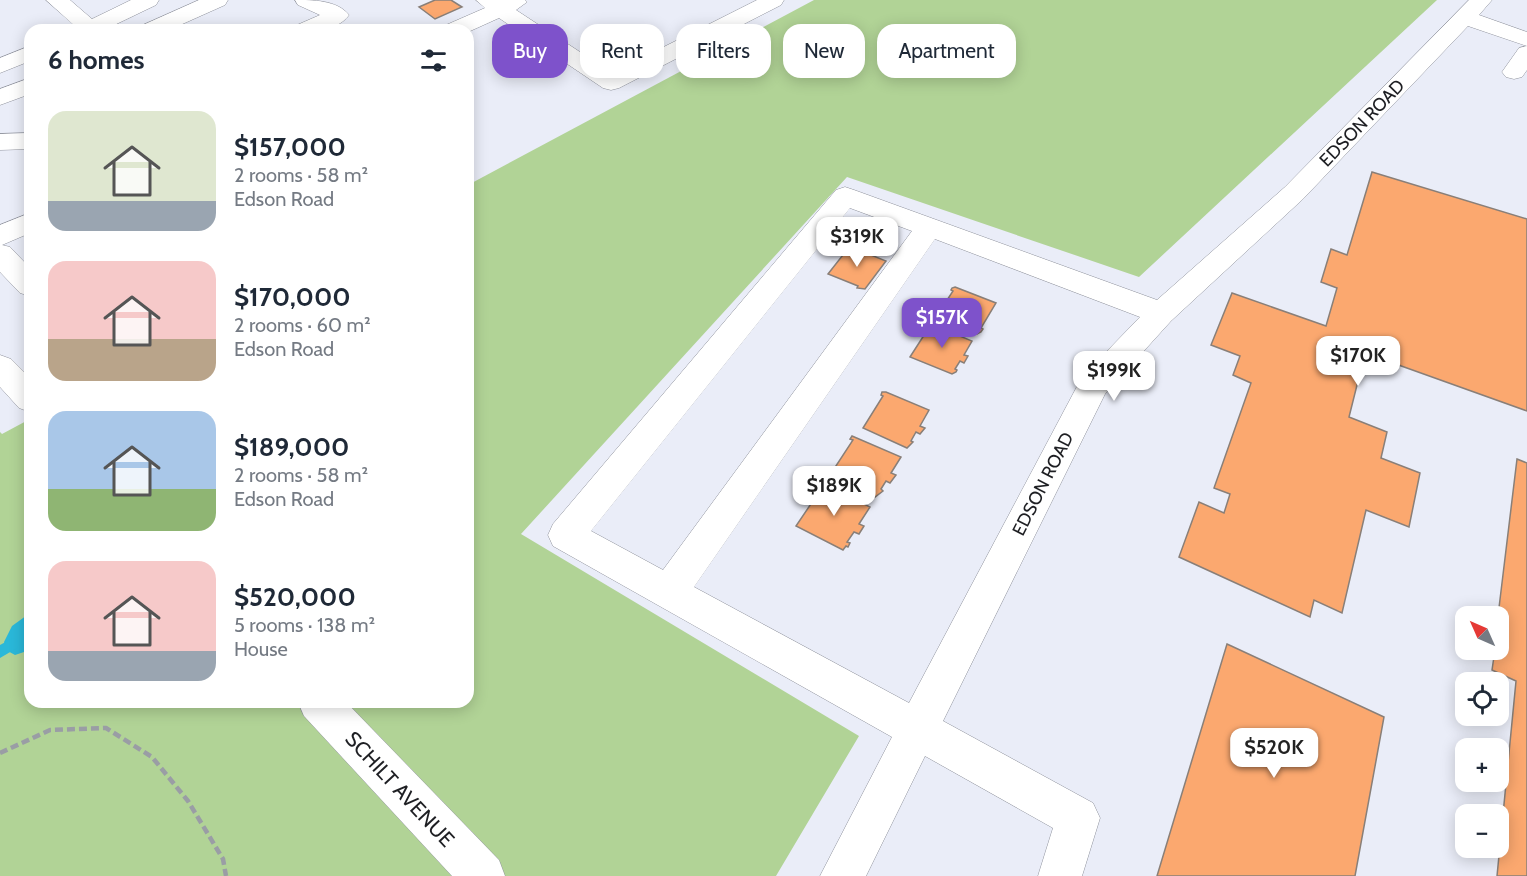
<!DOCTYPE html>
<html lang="en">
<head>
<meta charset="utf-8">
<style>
	:root { --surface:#fff; --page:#f2f2f3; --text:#1f2937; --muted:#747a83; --accent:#7e52cb }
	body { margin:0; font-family:Cabin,sans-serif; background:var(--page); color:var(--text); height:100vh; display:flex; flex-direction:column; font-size:22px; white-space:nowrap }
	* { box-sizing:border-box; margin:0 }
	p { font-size:20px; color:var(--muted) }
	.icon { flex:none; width:33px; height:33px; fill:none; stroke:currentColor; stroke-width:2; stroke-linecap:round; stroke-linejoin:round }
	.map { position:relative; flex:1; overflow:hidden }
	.side { position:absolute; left:24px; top:24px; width:450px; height:684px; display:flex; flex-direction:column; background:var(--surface); border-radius:18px; box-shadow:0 3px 15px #0003 }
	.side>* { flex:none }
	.banner { position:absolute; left:492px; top:24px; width:570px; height:54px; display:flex; gap:12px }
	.needle { width:39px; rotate:315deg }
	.tools { position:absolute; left:1455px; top:606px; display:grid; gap:12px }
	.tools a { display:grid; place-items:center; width:54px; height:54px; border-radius:12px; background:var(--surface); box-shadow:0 3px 15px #0003; font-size:30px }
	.price { position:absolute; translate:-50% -51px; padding:0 14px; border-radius:12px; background:#fff; color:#222; font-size:20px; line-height:39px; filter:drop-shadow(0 2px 3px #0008) }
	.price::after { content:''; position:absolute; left:50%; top:36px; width:18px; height:14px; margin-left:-9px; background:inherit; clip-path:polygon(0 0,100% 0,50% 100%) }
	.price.on { background:var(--accent); color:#fff }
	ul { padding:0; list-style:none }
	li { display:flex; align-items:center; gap:18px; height:150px; padding:0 24px }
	li span { display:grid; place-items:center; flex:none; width:168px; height:120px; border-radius:18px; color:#555 }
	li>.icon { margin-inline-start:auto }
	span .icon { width:72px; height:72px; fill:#fffc; stroke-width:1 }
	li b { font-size:26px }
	h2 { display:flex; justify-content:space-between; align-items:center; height:72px; padding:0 24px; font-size:26px }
	.chip { padding:0 21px; border-radius:18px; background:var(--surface); box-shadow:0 3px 15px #0003; font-size:21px; line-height:54px }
	.chip.on { background:var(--accent); color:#fff }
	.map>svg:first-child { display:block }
	.green { fill:#b1d396 }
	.water { fill:#2ab8d9 }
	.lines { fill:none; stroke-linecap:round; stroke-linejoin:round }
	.stream { fill:#2ab8d9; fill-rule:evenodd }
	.building { fill:#fba86f; stroke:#897f78; stroke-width:1.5 }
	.minor-casing { stroke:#8e919b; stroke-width:1 }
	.path { stroke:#9a9da5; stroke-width:4.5; stroke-dasharray:8 4; stroke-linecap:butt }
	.minor { fill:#fff; fill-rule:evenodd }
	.labels { text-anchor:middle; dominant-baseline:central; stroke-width:5; stroke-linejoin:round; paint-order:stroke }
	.street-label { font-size:18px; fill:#1e1f23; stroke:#fff }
	.near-street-label { font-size:21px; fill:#1e1f23; stroke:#fff }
</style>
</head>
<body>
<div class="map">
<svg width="1527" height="876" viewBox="0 0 1527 876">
	<rect width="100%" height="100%" fill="#eaedf8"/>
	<polygon class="green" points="814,0 1437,0 1139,277 847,177 521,534 859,736 776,876 0,876 0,432 2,434 30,419 30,702 468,702 468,185"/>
	<polygon class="water" points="30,613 30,650 15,655 6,650 4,642 12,626"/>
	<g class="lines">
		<polygon class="stream" points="13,638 17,640 19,644 17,648 0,658 0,645"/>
	</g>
	<g class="building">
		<polygon points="435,0 451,0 462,7 435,19 419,7"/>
		<polygon points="1372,172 1527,219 1527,411 1365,353 1349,417 1387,432 1381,458 1420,473 1409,527 1366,510 1342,613 1314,600 1310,617 1179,557 1199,502 1224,513 1230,494 1214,488 1251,383 1233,375 1240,356 1211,345 1232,293 1326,326 1337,288 1321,282 1331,249 1347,255"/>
		<polygon points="850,246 857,247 856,249 886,261 865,289 857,288 858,286 828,274"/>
		<polygon points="955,287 996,303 981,328 983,329 981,332 977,334 936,317 953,291 951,290 952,288"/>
		<polygon points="931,324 972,341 964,355 968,356 964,363 960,361 955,369 957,370 956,372 952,374 910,357 928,329 926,327 927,325"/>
		<polygon points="882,392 886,392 929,410 920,426 925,428 920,434 916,432 911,441 913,442 907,448 863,428 883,396 881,395"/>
		<polygon points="852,436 901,457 891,473 896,475 890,483 886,481 881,489 883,491 875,497 830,475 853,440 850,439"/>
		<polygon points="1517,459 1527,463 1527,876 1497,876 1516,681 1492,670 1495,650 1498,650 1498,616"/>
		<polygon points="819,484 823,486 825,484 870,507 859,524 864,526 859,534 854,532 847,542 850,543 848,547 846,546 843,550 796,526 821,489 817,487"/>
		<polygon points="1227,644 1384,717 1355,876 1157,876"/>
	</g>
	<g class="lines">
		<defs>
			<g id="minor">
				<polygon points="46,0 70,0 92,19 131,0 159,0 156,5 104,30 76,30 77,28"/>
				<polygon points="199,0 228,0 225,5 169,30 140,30 143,25"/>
				<path d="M 295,0 C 313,0 337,0 349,15 C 337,32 312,30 294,30 L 297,25 L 320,15 L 298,5 Z"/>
				<polygon points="476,0 525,0 527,2 516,10 612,73 757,0 784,0 781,5 619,88 611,90 603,88 499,18 468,32 468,30 443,30 446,25 485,8"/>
				<path d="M 1469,0 L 1492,0 L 1479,15 L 1527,32 L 1527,46 L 1468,26 L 1303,199 L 1171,321 L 1105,394 L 943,721 L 1093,803 L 1100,818 L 1082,876 L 1038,876 L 1053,828 L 925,756 L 866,876 L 820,876 L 892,737 L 553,546 L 548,535 L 553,524 L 836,190 L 845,187 L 854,190 L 1157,300 L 1285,187 ZM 850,208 L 912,231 L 663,570 L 591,531 ZM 935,239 L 1140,317 L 1082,377 L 909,703 L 694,587 Z"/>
				<polygon points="30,46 30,61 0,73 0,58"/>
				<polygon points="1527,46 1527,70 1522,77 1514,79 1506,77 1502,72 1519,48"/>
				<polygon points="30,78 30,94 0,105 0,89"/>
				<polygon points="30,133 30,149 0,150 0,134"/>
				<polygon points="30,213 30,233 2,245 10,247 30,268 30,296 20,293 0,272 0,225"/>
				<polygon points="0,355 11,359 30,378 30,412 19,408 0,387"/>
				<polygon points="298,702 346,702 499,860 505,876 452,876 304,716"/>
			</g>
		</defs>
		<use href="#minor" class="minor-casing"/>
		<polyline class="path" points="0,753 50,730 106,728 152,757 188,801 223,859 226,876"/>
		<use href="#minor" class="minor"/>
	</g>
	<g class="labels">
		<g class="street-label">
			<text transform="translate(1362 123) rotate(-46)">EDSON ROAD</text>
			<text transform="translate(1043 484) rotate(-63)">EDSON ROAD</text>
		</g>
		<g class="near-street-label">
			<text transform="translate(400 789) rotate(47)">SCHILT AVENUE</text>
		</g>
	</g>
</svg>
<div class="tools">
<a><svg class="needle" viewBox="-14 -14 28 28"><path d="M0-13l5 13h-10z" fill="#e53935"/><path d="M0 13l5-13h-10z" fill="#747a83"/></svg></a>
<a><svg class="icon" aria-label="locate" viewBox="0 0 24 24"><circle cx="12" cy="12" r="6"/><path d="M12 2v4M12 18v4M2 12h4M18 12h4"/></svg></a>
<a>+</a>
<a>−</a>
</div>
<b class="price" style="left:857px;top:268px">$319K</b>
<b class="price on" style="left:942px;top:349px">$157K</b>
<b class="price" style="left:1358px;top:387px">$170K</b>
<b class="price" style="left:1114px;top:402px">$199K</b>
<b class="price" style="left:834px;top:517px">$189K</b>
<b class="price" style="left:1274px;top:779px">$520K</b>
<div class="banner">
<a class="chip on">Buy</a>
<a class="chip">Rent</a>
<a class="chip">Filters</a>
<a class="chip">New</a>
<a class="chip">Apartment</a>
</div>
<section class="side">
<h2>6 homes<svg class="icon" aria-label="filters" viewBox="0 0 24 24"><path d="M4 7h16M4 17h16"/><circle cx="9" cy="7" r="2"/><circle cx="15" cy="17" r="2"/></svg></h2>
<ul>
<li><span style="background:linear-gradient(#dfe7d0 75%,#9aa5b1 0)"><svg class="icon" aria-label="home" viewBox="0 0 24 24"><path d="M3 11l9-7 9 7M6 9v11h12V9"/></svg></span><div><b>$157,000</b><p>2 rooms · 58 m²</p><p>Edson Road</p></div></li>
<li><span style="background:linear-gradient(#f6c9c9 65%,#b9a48a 0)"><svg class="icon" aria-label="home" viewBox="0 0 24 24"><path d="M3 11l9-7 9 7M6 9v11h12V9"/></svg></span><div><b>$170,000</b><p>2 rooms · 60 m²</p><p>Edson Road</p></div></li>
<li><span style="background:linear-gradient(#a9c7e8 65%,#8fb573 0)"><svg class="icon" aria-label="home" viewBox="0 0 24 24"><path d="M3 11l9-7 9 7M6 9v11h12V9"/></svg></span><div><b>$189,000</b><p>2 rooms · 58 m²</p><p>Edson Road</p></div></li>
<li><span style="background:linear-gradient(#f6c9c9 75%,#9aa5b1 0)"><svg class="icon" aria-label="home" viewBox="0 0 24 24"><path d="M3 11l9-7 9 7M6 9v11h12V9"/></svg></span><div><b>$520,000</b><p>5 rooms · 138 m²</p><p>House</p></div></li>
</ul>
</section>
</div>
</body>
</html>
